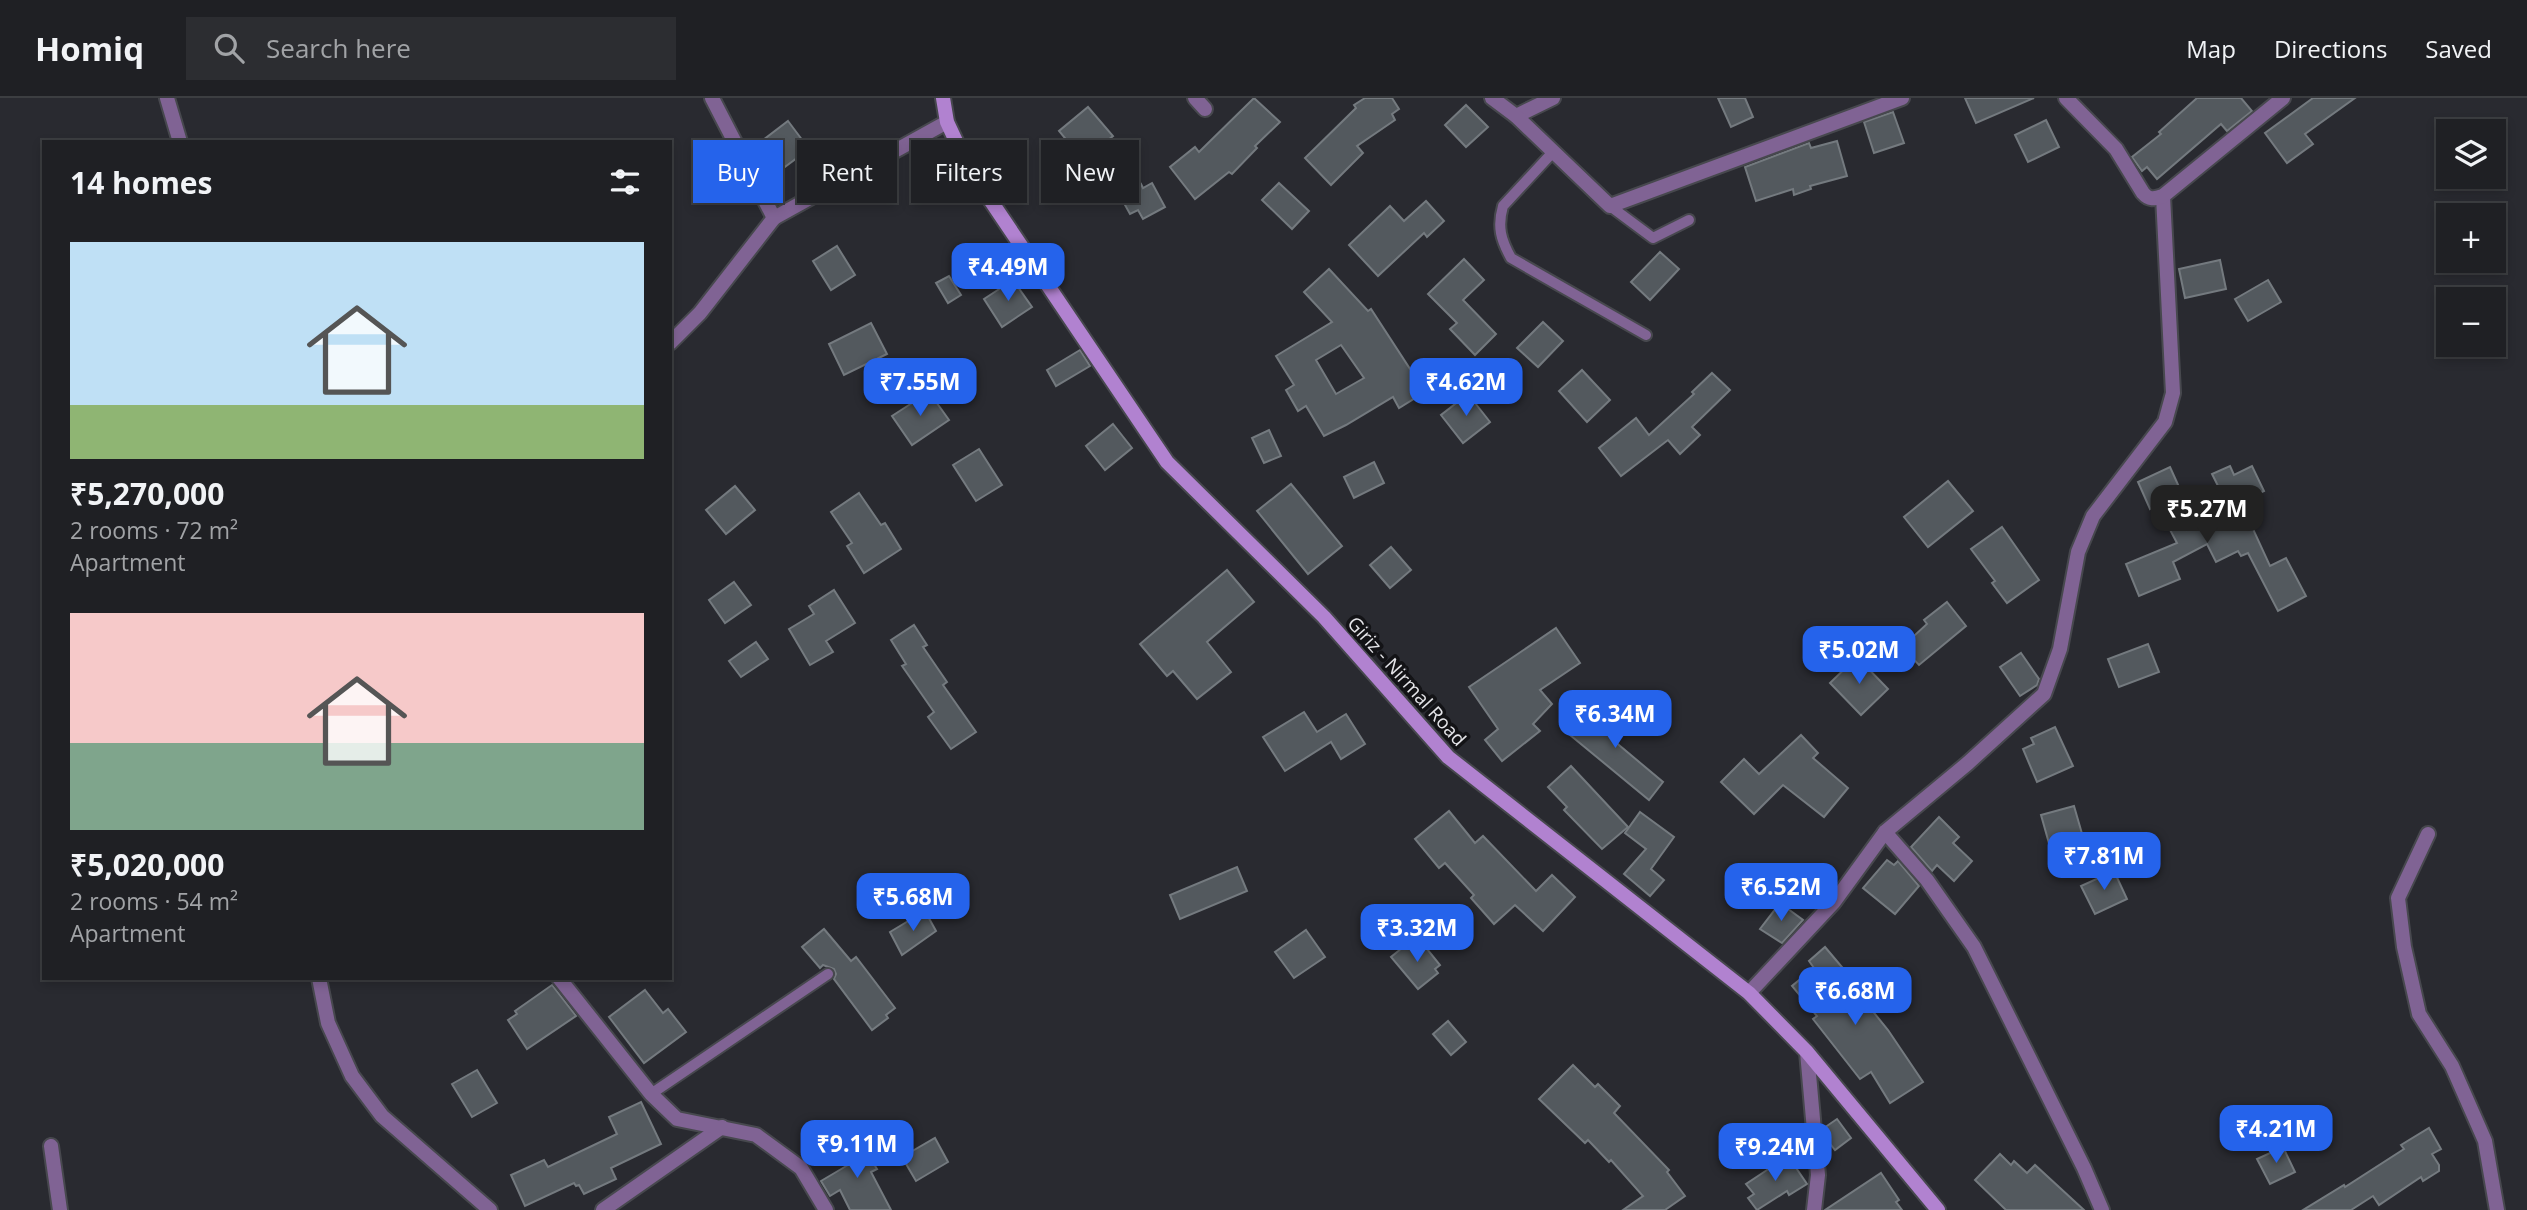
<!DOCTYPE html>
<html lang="en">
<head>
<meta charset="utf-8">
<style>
	:root { --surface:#1f2024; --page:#2c2d31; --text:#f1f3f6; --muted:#a1a3a6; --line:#3c3e41; --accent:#2563eb }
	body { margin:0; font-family:"Open Sans",sans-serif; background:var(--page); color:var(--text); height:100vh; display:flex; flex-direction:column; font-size:26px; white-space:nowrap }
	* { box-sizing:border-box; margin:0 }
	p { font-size:23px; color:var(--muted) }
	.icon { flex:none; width:38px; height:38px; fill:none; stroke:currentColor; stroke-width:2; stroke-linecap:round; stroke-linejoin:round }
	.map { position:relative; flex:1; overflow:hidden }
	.drawer { position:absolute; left:42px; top:42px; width:630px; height:840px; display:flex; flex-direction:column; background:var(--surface); border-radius:0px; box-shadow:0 4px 10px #0003,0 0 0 2px var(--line) }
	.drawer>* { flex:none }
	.banner { position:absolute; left:693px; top:42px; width:665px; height:63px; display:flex; gap:14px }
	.tools { position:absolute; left:2436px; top:21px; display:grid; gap:14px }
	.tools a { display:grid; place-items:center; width:70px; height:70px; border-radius:0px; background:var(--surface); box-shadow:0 4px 10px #0003,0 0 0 2px var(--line); font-size:35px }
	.price { position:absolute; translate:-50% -60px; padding:0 16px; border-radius:14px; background:var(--accent); color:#fff; font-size:23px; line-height:46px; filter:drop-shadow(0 2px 4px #0008) }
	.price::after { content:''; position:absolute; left:50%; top:42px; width:21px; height:16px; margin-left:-10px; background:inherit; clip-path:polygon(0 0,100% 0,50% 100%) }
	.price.on { background:#222; color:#fff }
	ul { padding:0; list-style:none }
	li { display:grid; align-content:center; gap:14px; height:371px; padding:0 28px }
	li span { display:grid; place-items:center; height:217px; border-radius:0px; color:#555 }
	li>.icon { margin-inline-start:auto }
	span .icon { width:126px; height:126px; fill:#fffc; stroke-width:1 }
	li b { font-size:30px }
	h2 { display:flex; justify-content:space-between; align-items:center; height:84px; padding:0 28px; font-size:30px }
	.tag { padding:0 24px; border-radius:0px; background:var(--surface); box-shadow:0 4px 10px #0003,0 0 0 2px var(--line); font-size:24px; line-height:63px }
	.tag.on { background:var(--accent); color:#fff }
	header { display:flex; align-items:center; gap:42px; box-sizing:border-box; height:98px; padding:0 35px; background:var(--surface); border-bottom:2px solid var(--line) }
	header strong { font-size:33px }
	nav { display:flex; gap:38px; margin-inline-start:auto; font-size:24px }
	.search { width:490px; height:63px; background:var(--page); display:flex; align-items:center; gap:18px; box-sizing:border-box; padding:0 24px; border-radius:0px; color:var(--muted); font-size:26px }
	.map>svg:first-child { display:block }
	.building { fill:#53595e; stroke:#747a7f; stroke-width:2; fill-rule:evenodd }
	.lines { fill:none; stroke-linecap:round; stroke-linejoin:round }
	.service-casing { stroke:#47484e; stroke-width:14 }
	.minor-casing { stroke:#47484e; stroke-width:18 }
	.tertiary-casing { stroke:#47484e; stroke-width:18 }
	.secondary-casing { stroke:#47484e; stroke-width:18 }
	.service { stroke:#806394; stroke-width:10 }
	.minor { stroke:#806394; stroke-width:14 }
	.tertiary { stroke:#806394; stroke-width:14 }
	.secondary { stroke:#b182d0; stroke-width:14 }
	.labels { text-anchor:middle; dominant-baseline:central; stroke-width:7; stroke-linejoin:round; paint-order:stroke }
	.street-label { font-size:19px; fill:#e5e5e9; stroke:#131316 }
</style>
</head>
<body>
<header>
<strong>Homiq</strong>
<div class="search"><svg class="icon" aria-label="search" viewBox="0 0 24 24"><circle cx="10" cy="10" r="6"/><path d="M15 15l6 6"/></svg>Search here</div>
<nav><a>Map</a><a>Directions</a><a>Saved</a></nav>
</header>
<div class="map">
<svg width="2527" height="1112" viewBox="0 0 2527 1112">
	<rect width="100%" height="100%" fill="#292a30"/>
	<g class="building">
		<polygon points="1254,0 1280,24 1255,48 1257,50 1232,76 1229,74 1195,101 1170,69 1195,49 1199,54"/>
		<polygon points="1365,0 1392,0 1399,11 1392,16 1395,22 1357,48 1363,55 1331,87 1305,60 1356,10 1354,7"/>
		<polygon points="1718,0 1745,0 1753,19 1731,29"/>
		<polygon points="1965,0 2034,0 1976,25"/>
		<polygon points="2197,0 2241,0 2252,13 2227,33 2221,26 2157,81 2147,69 2142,73 2132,59 2161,36 2159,34"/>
		<polygon points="2313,0 2355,0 2305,36 2313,46 2287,65 2265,35"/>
		<polygon points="1466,7 1488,29 1466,49 1445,27"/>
		<polygon points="1088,9 1113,38 1083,62 1059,33"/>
		<polygon points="1893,14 1904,45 1874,55 1864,24"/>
		<polygon points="2046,22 2059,49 2028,64 2015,37"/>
		<polygon points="788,23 809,51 766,83 750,52"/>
		<polygon points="1837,43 1847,78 1810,88 1811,91 1794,97 1793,91 1756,103 1745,69 1809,45 1811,50"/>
		<polygon points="1152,85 1165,109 1143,121 1138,112 1130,116 1120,98 1141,86 1143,90"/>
		<polygon points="1279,85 1309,113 1292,131 1262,102"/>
		<polygon points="1426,103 1444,123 1427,139 1424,135 1378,178 1349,147 1390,108 1404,123"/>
		<polygon points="837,148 855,177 831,192 813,163"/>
		<polygon points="1660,154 1679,171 1650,202 1631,184"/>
		<polygon points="1464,161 1484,182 1463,202 1496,236 1475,257 1450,231 1457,225 1428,196"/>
		<polygon points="2220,162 2226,191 2185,200 2179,171"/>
		<path d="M 1329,171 L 1368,213 L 1371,211 L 1425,294 L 1399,310 L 1393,299 L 1346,327 L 1324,338 L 1306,308 L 1298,313 L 1286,292 L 1294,287 L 1276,258 L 1332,224 L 1304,194 ZM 1341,247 L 1364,280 L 1336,296 L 1316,262 Z"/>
		<polygon points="949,178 961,197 948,205 936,185"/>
		<polygon points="1013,182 1032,209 1002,229 984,201"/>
		<polygon points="2268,182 2281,204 2248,223 2235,201"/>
		<polygon points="1543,224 1563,243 1538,269 1517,250"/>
		<polygon points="871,225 887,256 844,277 829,246"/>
		<polygon points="1080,252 1090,268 1056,288 1047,272"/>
		<polygon points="1582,272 1610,302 1587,324 1559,293"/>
		<polygon points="1712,275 1730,292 1692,329 1700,337 1680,356 1668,342 1621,378 1599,350 1636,320 1649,337 1694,296 1692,294"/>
		<polygon points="929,294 949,322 912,347 892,318"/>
		<polygon points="1468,296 1490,324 1463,345 1441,317"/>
		<polygon points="1113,326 1132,350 1105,372 1086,348"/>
		<polygon points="1269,332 1281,358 1264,365 1252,340"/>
		<polygon points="979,351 1002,387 976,403 953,367"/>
		<polygon points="1374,364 1384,385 1354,400 1344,379"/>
		<polygon points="2230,368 2234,377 2252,368 2264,393 2229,410 2212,376"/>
		<polygon points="2170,369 2184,400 2173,405 2187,432 2241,405 2270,468 2286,460 2306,498 2278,513 2248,455 2241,458 2238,453 2216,464 2207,446 2173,464 2180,481 2139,498 2126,466 2177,445 2157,407 2150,411 2138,384"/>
		<polygon points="1948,383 1973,413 1928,449 1904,419"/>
		<polygon points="1291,386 1342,448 1308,476 1257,413"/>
		<polygon points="735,388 755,412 726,436 706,412"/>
		<polygon points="859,395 881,427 885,425 901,451 864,475 847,448 852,445 831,414"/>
		<polygon points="2002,429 2039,482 2007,505 1992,485 1995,483 1971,451"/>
		<polygon points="1391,449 1411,472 1390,490 1370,467"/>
		<polygon points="1227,472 1254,504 1207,544 1231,574 1197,601 1173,573 1167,578 1140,546"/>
		<polygon points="734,484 751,507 725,525 709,502"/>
		<polygon points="834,492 855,525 826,543 833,554 810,567 789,531 814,516 809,508"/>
		<polygon points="1947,504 1966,528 1919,567 1902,549 1927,526 1924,522"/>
		<polygon points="914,527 927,547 923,549 947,584 943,587 976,634 951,651 928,619 934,614 902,568 906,566 891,542"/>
		<polygon points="1556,530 1580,565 1540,592 1552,606 1533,626 1540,633 1502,663 1485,642 1498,631 1469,589"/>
		<polygon points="756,544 768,561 741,579 729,563"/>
		<polygon points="2148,546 2159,574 2119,589 2108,561"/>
		<polygon points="2021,555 2039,581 2037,587 2020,598 2000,569"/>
		<polygon points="1857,559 1888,591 1861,617 1830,585"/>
		<polygon points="1607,605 1628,630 1613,642 1663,684 1649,702 1570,637"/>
		<polygon points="1304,614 1317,634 1346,616 1365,646 1341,661 1331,644 1285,673 1263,639"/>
		<polygon points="2055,629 2073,668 2037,684 2023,651 2034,646 2031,640"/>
		<polygon points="1801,637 1818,655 1813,660 1848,690 1824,719 1783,687 1754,716 1721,684 1744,661 1759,676"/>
		<polygon points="1571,668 1628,729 1602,751 1564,712 1567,709 1548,689"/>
		<polygon points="2074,708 2085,746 2052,756 2041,717"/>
		<polygon points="1449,713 1475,745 1483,738 1536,793 1552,777 1575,799 1543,833 1515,807 1494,826 1471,800 1474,797 1445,765 1439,770 1415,741"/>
		<polygon points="1640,714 1674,739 1651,771 1664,782 1650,798 1624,776 1646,751 1625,735"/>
		<polygon points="1939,719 1959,739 1953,745 1972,763 1954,783 1937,767 1932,773 1911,749"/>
		<polygon points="1887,762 1894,767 1898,763 1919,788 1895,816 1863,790"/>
		<polygon points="1237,769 1247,793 1180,821 1170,797"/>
		<polygon points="2114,773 2127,801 2095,816 2081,788"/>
		<polygon points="1780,805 1803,822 1782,845 1760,831"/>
		<polygon points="925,813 936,833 902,857 890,834"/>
		<polygon points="824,831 851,863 856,859 895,910 886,917 888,920 872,932 834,881 836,876 834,871 823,867 820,870 802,849"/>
		<polygon points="1306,832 1325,859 1294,880 1275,854"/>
		<polygon points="1407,846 1414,853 1423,846 1440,867 1435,871 1438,875 1418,891 1391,859"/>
		<polygon points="1825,849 1852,881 1849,884 1888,932 1923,984 1890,1005 1871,974 1860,981 1813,921 1817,918 1792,888 1814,870 1809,863"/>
		<polygon points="552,887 576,918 527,951 508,922 517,916 515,913"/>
		<polygon points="645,892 663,915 668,911 686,934 644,965 609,919"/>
		<polygon points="1448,923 1466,944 1451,957 1433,936"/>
		<polygon points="1573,967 1595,989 1598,986 1620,1008 1614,1015 1669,1072 1667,1074 1685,1098 1665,1112 1623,1112 1643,1098 1611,1062 1609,1064 1588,1042 1585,1045 1539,1001"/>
		<polygon points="477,972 497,1005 472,1019 452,986"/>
		<polygon points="641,1004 661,1046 611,1070 616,1081 584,1096 579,1087 576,1088 574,1085 525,1108 511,1077 544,1062 548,1069 617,1036 609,1019"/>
		<polygon points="1837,1021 1851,1040 1835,1052 1824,1038 1824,1030"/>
		<polygon points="2429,1030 2441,1051 2432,1056 2439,1067 2439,1073 2423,1083 2421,1079 2379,1107 2373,1098 2351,1112 2303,1112 2344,1087 2345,1089 2404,1051 2401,1047"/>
		<polygon points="858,1039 877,1071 871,1074 891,1112 850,1112 840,1092 830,1098 821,1083 848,1067 838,1050"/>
		<polygon points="935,1040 948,1064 916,1083 902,1059"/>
		<polygon points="2283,1049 2295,1074 2270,1086 2257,1061"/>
		<polygon points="2000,1056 2011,1067 2014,1063 2027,1075 2035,1067 2084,1112 2006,1112 1975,1082"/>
		<polygon points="1788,1058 1807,1086 1789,1097 1787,1093 1757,1112 1748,1100 1754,1096 1746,1086"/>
		<polygon points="1881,1075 1899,1102 1896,1104 1902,1112 1825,1112"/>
	</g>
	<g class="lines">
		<defs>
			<g id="service">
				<path d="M 1553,54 L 1503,108 C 1497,129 1501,142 1511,160 L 1646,237"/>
				<polyline points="1610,108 1653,140 1689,122"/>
				<polyline points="651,996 828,876"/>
			</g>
			<g id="minor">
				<polyline points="167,0 180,44"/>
				<polyline points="712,0 774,120"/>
				<polyline points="1195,0 1205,11"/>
				<polyline points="1516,18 1553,0"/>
				<polyline points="1885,734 1927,782 1974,849 2084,1070 2102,1112"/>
				<polyline points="2428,736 2398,800 2404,849 2419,916 2452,968 2485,1043 2497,1112"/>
				<polyline points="319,880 328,925 352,978 382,1018 490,1112"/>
				<polyline points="1749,895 1834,804 1885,734 1968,665 2044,596 2060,551 2078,454 2093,418 2165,324 2173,295 2163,98"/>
				<polyline points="1807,954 1818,1077 1814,1112"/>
				<polyline points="51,1048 60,1112"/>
				<polyline points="603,1112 722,1029"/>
			</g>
			<g id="tertiary">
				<polyline points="1492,0 1516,18 1610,108 1902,0"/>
				<path d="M 2066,0 L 2116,51 L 2143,95 C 2149,102 2154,101 2163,98 L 2283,0"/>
				<polyline points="670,245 700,215 774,120 947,24"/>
				<polyline points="559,880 651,996 677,1021 756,1037 801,1070 826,1112"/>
			</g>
			<polyline id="secondary" points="943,0 947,24 968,69 1167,364 1324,519 1448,659 1749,895 1807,954 1938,1112"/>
		</defs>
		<use href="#service" class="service-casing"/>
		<use href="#minor" class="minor-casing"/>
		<use href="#tertiary" class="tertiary-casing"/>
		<use href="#secondary" class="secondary-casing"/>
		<use href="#service" class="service"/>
		<use href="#minor" class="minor"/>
		<use href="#tertiary" class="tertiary"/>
		<use href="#secondary" class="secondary"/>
	</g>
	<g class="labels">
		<g class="street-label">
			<text transform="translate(1407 583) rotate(48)">Giriz - Nirmal Road</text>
		</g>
	</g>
</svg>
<div class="tools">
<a><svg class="icon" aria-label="layers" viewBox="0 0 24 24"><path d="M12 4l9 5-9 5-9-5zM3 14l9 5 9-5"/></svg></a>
<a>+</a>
<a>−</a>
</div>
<b class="price" style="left:1008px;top:205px">₹4.49M</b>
<b class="price" style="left:920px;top:320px">₹7.55M</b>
<b class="price" style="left:1466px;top:320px">₹4.62M</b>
<b class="price on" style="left:2207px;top:447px">₹5.27M</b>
<b class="price" style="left:1859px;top:588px">₹5.02M</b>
<b class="price" style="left:1615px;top:652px">₹6.34M</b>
<b class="price" style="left:2104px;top:794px">₹7.81M</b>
<b class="price" style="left:1781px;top:825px">₹6.52M</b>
<b class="price" style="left:913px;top:835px">₹5.68M</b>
<b class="price" style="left:1417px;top:866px">₹3.32M</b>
<b class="price" style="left:1855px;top:929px">₹6.68M</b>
<b class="price" style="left:2276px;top:1067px">₹4.21M</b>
<b class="price" style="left:857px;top:1082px">₹9.11M</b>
<b class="price" style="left:1775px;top:1085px">₹9.24M</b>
<div class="banner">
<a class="tag on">Buy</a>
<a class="tag">Rent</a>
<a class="tag">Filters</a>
<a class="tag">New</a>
</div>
<section class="drawer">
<h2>14 homes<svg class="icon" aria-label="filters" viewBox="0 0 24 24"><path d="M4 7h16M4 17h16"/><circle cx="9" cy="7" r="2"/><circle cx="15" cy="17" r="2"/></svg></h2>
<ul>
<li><span style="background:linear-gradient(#bfe0f5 75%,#8fb573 0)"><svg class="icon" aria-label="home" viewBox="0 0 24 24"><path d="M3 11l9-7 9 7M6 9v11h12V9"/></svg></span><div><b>₹5,270,000</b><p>2 rooms · 72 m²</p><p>Apartment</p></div></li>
<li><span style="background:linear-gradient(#f6c9c9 60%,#7fa58c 0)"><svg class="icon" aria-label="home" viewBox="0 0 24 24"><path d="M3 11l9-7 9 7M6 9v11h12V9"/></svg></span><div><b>₹5,020,000</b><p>2 rooms · 54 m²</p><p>Apartment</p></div></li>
</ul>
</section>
</div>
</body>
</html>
